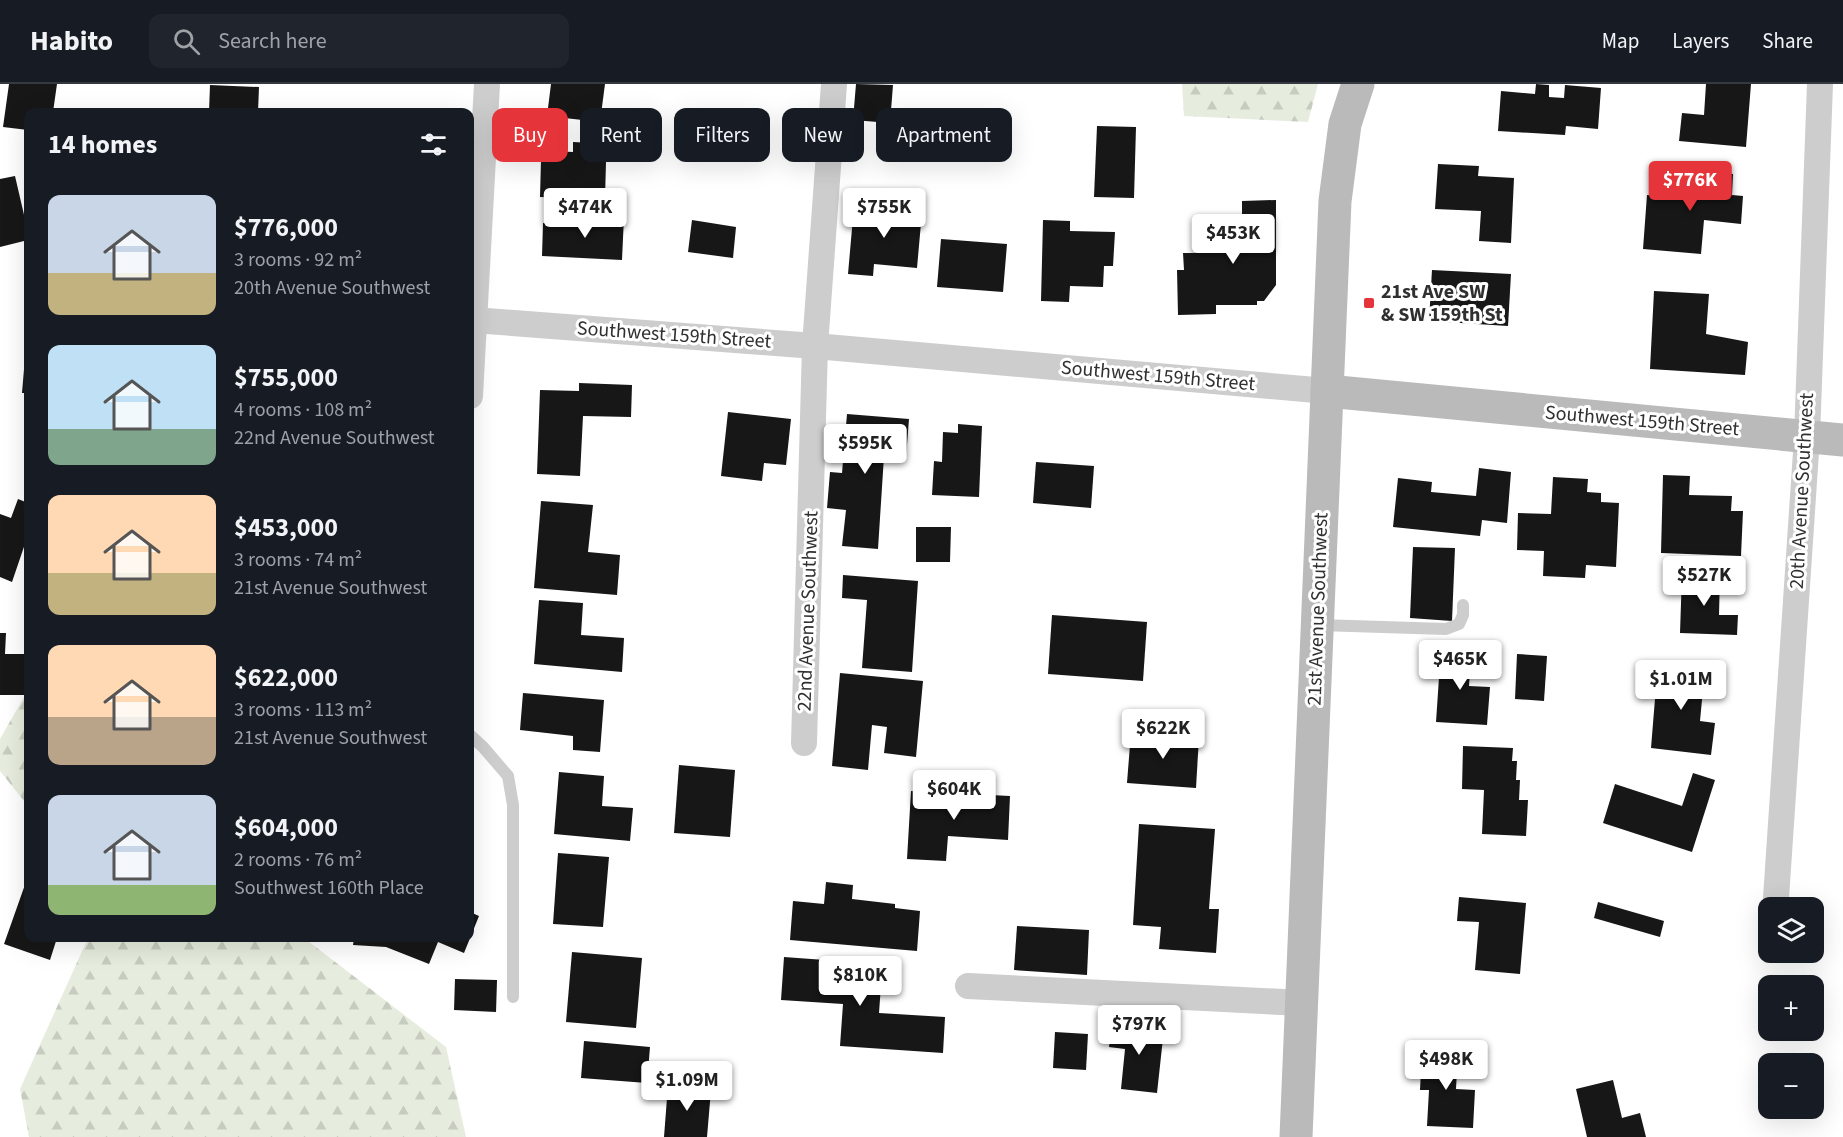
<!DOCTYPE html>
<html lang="en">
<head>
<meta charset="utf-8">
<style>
	:root { --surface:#171b24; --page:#20242c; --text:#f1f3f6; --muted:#9ea1a6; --line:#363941; --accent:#e5353a }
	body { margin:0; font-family:"Source Sans 3",sans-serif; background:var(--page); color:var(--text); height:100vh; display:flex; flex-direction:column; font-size:22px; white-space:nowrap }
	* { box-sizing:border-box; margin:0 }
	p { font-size:20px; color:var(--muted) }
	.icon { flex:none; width:33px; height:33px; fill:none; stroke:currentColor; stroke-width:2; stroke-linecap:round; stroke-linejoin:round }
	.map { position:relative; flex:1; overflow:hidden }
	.drawer { position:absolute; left:24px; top:24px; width:450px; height:834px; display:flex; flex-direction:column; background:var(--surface); border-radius:12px; box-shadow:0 6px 24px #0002 }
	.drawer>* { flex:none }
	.banner { position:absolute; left:492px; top:24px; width:570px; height:54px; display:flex; gap:12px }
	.buttons { position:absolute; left:1758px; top:813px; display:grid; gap:12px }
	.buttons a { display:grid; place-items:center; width:66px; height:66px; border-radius:12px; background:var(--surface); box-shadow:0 6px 24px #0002; font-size:30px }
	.price { position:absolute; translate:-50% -51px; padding:0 14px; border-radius:6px; background:#fff; color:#222; font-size:20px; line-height:39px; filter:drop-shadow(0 2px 3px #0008) }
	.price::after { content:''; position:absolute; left:50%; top:36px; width:18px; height:14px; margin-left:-9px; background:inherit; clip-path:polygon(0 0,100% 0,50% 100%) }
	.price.on { background:var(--accent); color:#fff }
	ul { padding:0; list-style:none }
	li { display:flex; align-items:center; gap:18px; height:150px; padding:0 24px }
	li span { display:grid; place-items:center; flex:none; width:168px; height:120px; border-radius:12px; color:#555 }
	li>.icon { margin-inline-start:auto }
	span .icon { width:72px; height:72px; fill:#fffc; stroke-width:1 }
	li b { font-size:26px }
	h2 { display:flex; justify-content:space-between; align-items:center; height:72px; padding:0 24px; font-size:26px }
	.pill { padding:0 21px; border-radius:12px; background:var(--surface); box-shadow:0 6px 24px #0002; font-size:21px; line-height:54px }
	.pill.on { background:var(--accent); color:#fff }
	header { display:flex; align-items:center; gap:36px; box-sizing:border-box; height:84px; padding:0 30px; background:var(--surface); border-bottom:2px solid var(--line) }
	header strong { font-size:28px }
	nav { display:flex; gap:33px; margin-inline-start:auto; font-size:21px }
	.search { width:420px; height:54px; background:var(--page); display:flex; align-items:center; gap:15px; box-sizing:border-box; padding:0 21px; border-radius:12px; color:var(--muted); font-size:22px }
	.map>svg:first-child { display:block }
	.forest { fill:url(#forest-firs) }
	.building { fill:#171717 }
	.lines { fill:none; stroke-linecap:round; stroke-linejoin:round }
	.lane { stroke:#cdcdcd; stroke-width:12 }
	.street { stroke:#cdcdcd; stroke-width:26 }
	.secondary { stroke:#bababa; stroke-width:33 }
	.poi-dot { fill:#e5353a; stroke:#fff; stroke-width:2 }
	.labels { text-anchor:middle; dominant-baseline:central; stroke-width:6; stroke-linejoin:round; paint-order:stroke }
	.poi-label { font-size:20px; font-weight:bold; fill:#303030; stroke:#fff; text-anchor:start }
	.street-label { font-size:20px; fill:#303030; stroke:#fff }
</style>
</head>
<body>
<header>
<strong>Habito</strong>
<div class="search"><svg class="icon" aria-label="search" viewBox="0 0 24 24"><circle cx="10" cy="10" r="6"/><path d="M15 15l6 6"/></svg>Search here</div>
<nav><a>Map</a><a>Layers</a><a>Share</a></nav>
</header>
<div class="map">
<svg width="1843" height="1053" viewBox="0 0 1843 1053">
	<defs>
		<pattern id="forest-firs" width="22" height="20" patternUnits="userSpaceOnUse" patternTransform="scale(1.5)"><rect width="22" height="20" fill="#e6edde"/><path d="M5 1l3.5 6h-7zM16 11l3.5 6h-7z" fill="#c6ccbf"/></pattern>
	</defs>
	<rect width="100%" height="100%" fill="#fff"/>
	<g class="forest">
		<polygon points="1182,0 1318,0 1308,38 1184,32"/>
		<polygon points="28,606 28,722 0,687 0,655"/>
		<polygon points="88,854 304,854 446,963 466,1053 29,1053 20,1005"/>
	</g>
	<g class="building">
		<polygon points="9,0 57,0 53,28 28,28 28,46 3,43"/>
		<polygon points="551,0 605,0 600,38 547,32"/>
		<polygon points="856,0 893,1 890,39 853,36"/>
		<polygon points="1536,0 1549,1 1549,13 1564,14 1565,1 1601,4 1598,45 1566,42 1565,51 1498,47 1501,7 1535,10"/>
		<polygon points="1706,0 1751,0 1746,63 1679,57 1682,29 1704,31"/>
		<polygon points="210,1 259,3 258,28 209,28"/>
		<polygon points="1097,42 1136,43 1134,114 1094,113"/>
		<polygon points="573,58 593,59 592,77 606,78 605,115 540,113 541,76 551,76 551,67 573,68"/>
		<polygon points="1438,80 1479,82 1478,92 1514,94 1511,159 1479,157 1481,127 1435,125"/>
		<polygon points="1697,87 1733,90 1732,111 1743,112 1741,140 1704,136 1701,170 1643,165 1647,111 1675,113 1677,93 1696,95"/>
		<polygon points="15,92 28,148 28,156 0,163 0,95"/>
		<polygon points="1276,116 1276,201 1264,217 1257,217 1257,221 1216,221 1216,230 1178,231 1177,186 1184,186 1183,169 1208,169 1208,155 1227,155 1227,141 1242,141 1242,117"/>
		<polygon points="854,122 922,128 917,184 874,180 873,192 848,190"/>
		<polygon points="591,132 624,133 622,176 542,172 543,139 590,141"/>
		<polygon points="692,136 736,143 733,174 688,168"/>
		<polygon points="1043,136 1070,137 1070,147 1115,148 1113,182 1104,182 1103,203 1070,202 1069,218 1041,217"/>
		<polygon points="941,155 1007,160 1003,208 937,203"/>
		<polygon points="1432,186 1511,190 1508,242 1429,237"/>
		<polygon points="1654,207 1709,210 1706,250 1748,258 1745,291 1650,285"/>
		<polygon points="27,250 28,250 28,309 22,309"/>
		<polygon points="579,299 632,301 631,333 583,332 580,392 537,390 540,306 579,307"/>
		<polygon points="728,328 791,335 786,381 764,379 762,397 721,392"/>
		<polygon points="847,330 909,335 906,374 884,372 878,465 842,462 846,426 827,424 830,388 842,389"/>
		<polygon points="958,340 982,342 979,413 932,411 934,377 942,378 943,348 958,349"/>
		<polygon points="1036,378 1094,382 1091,424 1033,419"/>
		<polygon points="1479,384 1511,388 1507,439 1482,436 1480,452 1393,443 1398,394 1432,398 1431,408 1476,412"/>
		<polygon points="1663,391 1690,392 1689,411 1732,412 1731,427 1743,427 1741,472 1661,469"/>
		<polygon points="1553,393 1588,395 1587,408 1601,409 1601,418 1619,419 1616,483 1586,481 1585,494 1543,492 1544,467 1517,466 1518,429 1551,430"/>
		<polygon points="18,415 28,419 28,451 12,498 0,493 0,430 11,434"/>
		<polygon points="541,417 593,421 588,468 620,471 617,511 534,504"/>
		<polygon points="916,443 951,443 950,478 916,478"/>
		<polygon points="1413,463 1455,464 1452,537 1410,534"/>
		<polygon points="1682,489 1720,490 1719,531 1738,531 1737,551 1680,549"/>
		<polygon points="843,491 918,497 912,588 862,584 867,516 842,514"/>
		<polygon points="539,516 583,519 581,551 624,554 622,588 534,580"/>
		<polygon points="1052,531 1147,538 1143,597 1048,590"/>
		<polygon points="0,549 6,549 5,570 28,570 27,611 0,611"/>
		<polygon points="1441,564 1471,566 1469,602 1490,603 1487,641 1436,638"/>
		<polygon points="1517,570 1547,572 1544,617 1515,615"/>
		<polygon points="1658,578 1705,584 1700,637 1715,639 1711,671 1651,664"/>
		<polygon points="840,589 923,597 916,673 884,669 887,643 872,641 868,686 832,682"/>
		<polygon points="523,609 604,616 600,668 573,666 573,652 520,646"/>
		<polygon points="1131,648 1199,653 1196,704 1127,699"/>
		<polygon points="1463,662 1513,664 1512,677 1517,677 1516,696 1520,696 1519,716 1528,716 1526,752 1482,750 1484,706 1462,705"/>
		<polygon points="679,681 735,686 730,753 674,749"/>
		<polygon points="559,688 604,692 602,722 633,724 630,757 554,750"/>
		<polygon points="1693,689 1715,696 1692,768 1603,739 1615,700 1682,722"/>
		<polygon points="911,707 1010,712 1008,756 948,752 946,777 907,775"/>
		<polygon points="1139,740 1215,745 1209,825 1219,825 1216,869 1159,865 1161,843 1133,841"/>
		<polygon points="558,769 609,773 603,843 553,840"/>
		<polygon points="27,795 28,795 28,854 57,854 50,876 4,860"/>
		<polygon points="826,798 853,801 852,815 895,820 895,824 920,827 917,867 790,856 793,817 824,820"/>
		<polygon points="1459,813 1526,819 1520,890 1475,886 1479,838 1457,837"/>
		<polygon points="1598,818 1664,837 1660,853 1594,834"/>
		<polygon points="470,828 479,832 464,869 438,858 429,880 386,863 353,861 354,854 470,854"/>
		<polygon points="1017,842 1089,846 1087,891 1014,886"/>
		<polygon points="572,868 642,874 636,944 566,938"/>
		<polygon points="784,873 866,879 864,900 881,901 879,929 945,933 943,969 840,962 843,920 781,916"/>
		<polygon points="455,895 497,896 496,928 454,926"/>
		<polygon points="1112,939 1164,945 1157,1009 1121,1005 1125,965 1109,963"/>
		<polygon points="1055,948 1088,950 1086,986 1053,984"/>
		<polygon points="584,957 650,963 647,999 581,994"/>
		<polygon points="1422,965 1458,967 1456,1005 1475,1006 1473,1044 1427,1042 1429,1006 1420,1006"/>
		<polygon points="1613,996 1622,1034 1640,1029 1646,1053 1587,1053 1576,1005"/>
		<polygon points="668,1001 711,1006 707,1053 664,1053"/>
	</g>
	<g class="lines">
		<g class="lane">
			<polyline points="1319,541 1446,545 1459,540 1463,531 1463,521"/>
			<polyline points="470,651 483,663 508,692 513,721 513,913"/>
		</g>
		<g class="street">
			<polyline points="473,236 815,262 1327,307"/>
			<polyline points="470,312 487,0"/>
			<polyline points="804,659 815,262 834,0"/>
			<polyline points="1776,814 1807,353 1820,0"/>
			<polyline points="968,902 1302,919"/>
		</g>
		<g class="secondary">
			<polyline points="1327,307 1843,356"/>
			<polyline points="1296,1053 1335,117 1345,40 1358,0"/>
		</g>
	</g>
	<rect class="poi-dot" x="1363" y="213" width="12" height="12" rx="3"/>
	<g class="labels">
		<g class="poi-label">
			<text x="1381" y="208">21st Ave SW<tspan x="1381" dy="23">&amp; SW 159th St</tspan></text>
		</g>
		<g class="street-label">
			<text transform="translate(674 251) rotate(4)">Southwest 159th Street</text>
			<text transform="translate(1158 292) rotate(5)">Southwest 159th Street</text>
			<text transform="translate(1642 337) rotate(5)">Southwest 159th Street</text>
			<text transform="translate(1802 407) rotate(-87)">20th Avenue Southwest</text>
			<text transform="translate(1318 525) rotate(-88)">21st Avenue Southwest</text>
			<text transform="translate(808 527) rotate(-88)">22nd Avenue Southwest</text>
		</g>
	</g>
</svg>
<div class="buttons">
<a><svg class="icon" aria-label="layers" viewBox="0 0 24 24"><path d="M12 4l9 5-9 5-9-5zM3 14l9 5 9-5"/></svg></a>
<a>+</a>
<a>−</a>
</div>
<b class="price on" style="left:1690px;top:128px">$776K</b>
<b class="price" style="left:585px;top:155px">$474K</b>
<b class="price" style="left:884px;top:155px">$755K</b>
<b class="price" style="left:1233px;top:181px">$453K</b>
<b class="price" style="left:865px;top:391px">$595K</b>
<b class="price" style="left:1704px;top:523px">$527K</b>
<b class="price" style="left:1460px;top:607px">$465K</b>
<b class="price" style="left:1681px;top:627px">$1.01M</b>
<b class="price" style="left:1163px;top:676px">$622K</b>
<b class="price" style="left:954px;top:737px">$604K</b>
<b class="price" style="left:860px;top:923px">$810K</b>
<b class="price" style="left:1139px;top:972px">$797K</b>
<b class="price" style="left:1446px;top:1007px">$498K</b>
<b class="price" style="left:687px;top:1028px">$1.09M</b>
<div class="banner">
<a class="pill on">Buy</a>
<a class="pill">Rent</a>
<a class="pill">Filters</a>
<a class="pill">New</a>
<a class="pill">Apartment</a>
</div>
<section class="drawer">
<h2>14 homes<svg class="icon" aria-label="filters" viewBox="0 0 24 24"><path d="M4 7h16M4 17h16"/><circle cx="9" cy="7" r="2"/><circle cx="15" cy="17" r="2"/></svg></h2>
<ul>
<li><span style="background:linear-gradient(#c9d6e8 65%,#c2b280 0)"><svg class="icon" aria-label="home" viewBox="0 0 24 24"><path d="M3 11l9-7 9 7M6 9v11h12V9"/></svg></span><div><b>$776,000</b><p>3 rooms · 92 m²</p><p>20th Avenue Southwest</p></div></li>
<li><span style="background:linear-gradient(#bfe0f5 70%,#7fa58c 0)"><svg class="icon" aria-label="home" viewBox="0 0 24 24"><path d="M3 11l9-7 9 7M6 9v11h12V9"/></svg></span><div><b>$755,000</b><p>4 rooms · 108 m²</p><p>22nd Avenue Southwest</p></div></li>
<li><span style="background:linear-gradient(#ffd9b3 65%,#c2b280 0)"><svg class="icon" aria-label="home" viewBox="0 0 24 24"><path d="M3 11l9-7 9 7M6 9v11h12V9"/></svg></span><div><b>$453,000</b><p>3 rooms · 74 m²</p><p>21st Avenue Southwest</p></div></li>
<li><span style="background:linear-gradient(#ffd9b3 60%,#b9a48a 0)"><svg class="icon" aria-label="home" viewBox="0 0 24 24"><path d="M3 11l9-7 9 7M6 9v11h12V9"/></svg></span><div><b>$622,000</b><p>3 rooms · 113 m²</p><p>21st Avenue Southwest</p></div></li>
<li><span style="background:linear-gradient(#c9d6e8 75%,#8fb573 0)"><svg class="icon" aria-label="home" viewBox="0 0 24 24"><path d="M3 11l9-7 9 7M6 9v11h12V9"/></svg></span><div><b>$604,000</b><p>2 rooms · 76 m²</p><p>Southwest 160th Place</p></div></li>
</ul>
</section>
</div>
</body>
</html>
